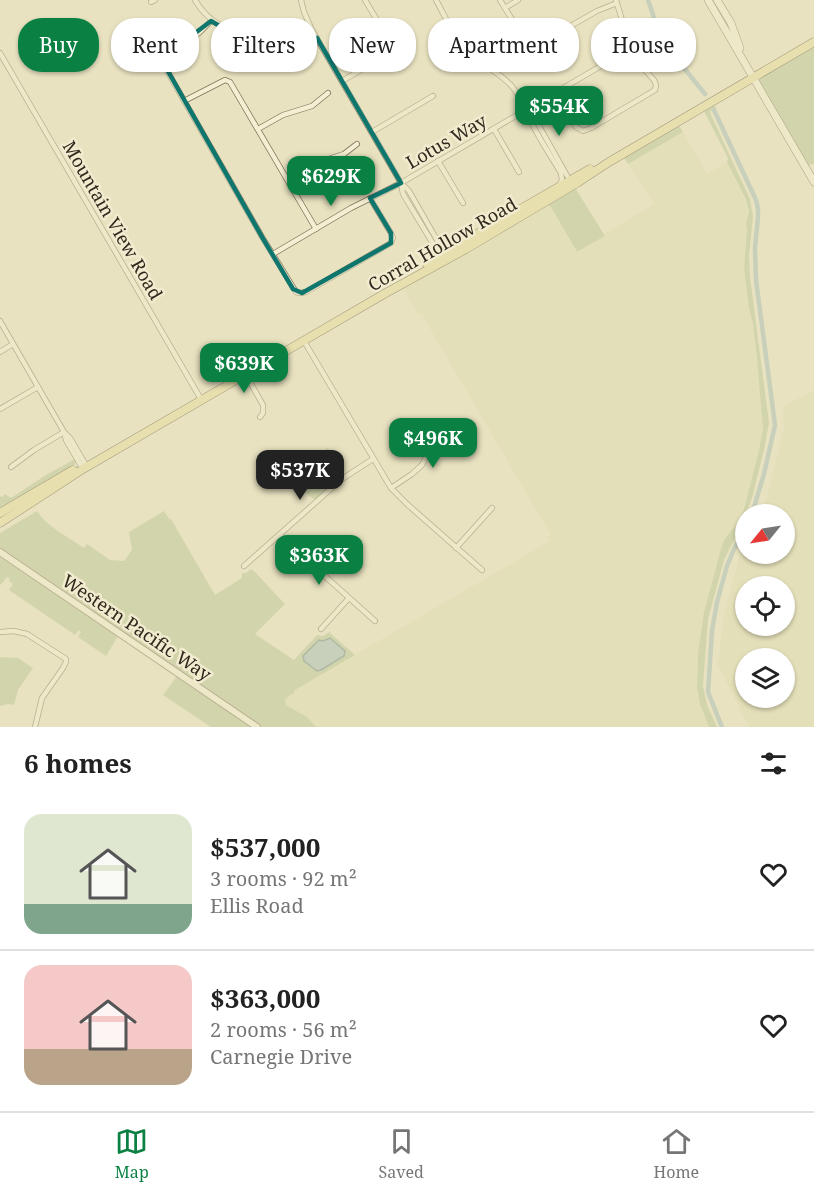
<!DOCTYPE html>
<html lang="en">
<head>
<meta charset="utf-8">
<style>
	:root { --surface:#fff; --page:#f2f2f2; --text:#222; --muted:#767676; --line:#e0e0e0; --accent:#0b8043 }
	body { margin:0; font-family:"Noto Serif",serif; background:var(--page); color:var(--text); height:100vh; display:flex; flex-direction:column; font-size:22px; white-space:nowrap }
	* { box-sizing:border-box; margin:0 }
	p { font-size:20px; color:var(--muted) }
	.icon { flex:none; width:33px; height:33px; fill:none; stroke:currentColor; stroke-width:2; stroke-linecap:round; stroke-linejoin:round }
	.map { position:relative; height:727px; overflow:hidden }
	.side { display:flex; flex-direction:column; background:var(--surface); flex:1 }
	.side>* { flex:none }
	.guide { position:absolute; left:18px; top:18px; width:778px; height:54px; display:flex; gap:12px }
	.needle { width:39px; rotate:240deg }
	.fabs { position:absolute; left:735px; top:504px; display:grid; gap:12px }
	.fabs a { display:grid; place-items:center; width:60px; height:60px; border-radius:50%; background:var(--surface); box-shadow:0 2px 4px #0004; font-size:30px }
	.price { position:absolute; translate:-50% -51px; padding:0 14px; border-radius:12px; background:var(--accent); color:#fff; font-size:20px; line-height:39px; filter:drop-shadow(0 2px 3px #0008) }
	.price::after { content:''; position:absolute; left:50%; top:36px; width:18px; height:14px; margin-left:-9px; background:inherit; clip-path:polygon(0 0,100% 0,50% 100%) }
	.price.on { background:#222; color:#fff }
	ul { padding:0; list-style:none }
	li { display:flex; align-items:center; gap:18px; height:150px; padding:0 24px }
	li+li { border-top:2px solid var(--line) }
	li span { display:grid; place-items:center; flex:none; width:168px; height:120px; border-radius:18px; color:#555 }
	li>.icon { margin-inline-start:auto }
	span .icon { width:72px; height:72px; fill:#fffc; stroke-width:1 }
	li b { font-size:26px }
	h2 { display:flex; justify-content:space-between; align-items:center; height:72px; padding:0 24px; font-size:26px }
	.chip { padding:0 21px; border-radius:24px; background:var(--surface); box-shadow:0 2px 4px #0004; font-size:21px; line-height:54px }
	.chip.on { background:var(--accent); color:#fff }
	.tabs { display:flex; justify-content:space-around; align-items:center; height:84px; border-top:2px solid var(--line); background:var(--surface); font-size:16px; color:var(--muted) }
	.tabs a { display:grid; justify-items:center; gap:3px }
	.tabs .on { color:var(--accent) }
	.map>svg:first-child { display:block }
	.farmland { fill:#dddcaf; fill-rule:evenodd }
	.green { fill:#b9c596 }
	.water { fill:#a3bbb7; stroke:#6b8884; stroke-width:1.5 }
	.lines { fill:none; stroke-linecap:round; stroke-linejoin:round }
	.canal { stroke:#a3bbb7; stroke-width:4.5 }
	.minor-casing { stroke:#80735a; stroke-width:6 }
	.tertiary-casing { stroke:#80735a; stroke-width:8 }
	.secondary-casing { stroke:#61543d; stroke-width:8 }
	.primary-casing { stroke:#4e412e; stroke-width:9 }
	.minor { stroke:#f4efd2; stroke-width:4.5 }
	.tertiary { stroke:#f4efd2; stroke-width:6 }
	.secondary { stroke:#f4efd2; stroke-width:7 }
	.primary { stroke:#e9db9b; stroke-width:8 }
	.marked { fill:none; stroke:#0f766e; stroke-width:4.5; stroke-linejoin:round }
	.labels { text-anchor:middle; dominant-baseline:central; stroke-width:5; stroke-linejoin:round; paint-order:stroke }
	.street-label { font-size:18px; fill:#31291d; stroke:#f1ebcf }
</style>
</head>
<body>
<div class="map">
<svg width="814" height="727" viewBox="0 0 814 727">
	<rect width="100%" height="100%" fill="#e8e2c0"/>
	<g class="farmland">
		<polygon points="683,132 707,174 727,162 748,206 744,268 749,308 753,324 757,358 762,405 763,429 762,438 746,500 736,525 726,537 722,545 709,592 701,627 698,652 697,688 700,704 709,727 316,727 303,715 292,709 285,704 285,699 294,693 295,690 550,541 548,537 551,535 421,313 418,314 402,286 546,203 551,207 576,252 579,252 605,236 604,234 655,204 628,164"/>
		<path d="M 814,390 L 814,727 L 749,727 L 718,665 L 724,615 L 739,558 L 745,547 L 746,554 L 784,554 L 784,514 L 763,514 L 784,429 L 783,407 ZM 784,586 L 784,626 L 746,626 L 746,586 ZM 784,658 L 784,698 L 746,698 L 746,658 Z"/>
	</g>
	<g class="green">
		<polygon points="814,44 814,164 807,165 759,82 760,78"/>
		<polygon points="714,103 716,109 710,111 711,115 750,199 753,216 749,256 750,277 769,423 764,450 752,498 740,528 724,560 708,619 703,686 707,705 717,727 709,727 700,704 697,688 698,652 704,612 722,545 726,537 736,525 744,509 759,450 763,429 757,358 753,324 749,308 744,268 747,229 746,224 749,211 746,200 727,162 728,158 703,109"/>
		<polygon points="678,124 683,132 628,164 623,156"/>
		<polygon points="574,186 605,236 577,252 551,207 546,203"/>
		<polygon points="328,448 343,474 315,500 283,476 283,475"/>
		<polygon points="75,459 75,464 73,467 0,510 0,496 2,497 5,494 11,498 46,475"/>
		<path d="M 37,511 C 46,526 70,538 84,548 L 87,544 L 110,560 L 124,561 L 132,550 L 129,532 L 164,511 L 170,520 L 171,519 L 215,595 L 242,578 L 242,573 L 246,573 L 251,569 L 254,571 L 285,604 L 255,634 L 294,660 L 317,635 L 323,636 L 329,632 L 355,655 L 295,690 L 294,693 L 285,699 L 286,705 L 307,717 L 316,727 L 259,727 L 0,551 L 0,533 Z"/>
		<polygon points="0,556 118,636 106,656 78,637 81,632 79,630 75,635 9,590 13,584 9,581 10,579 7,577 1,585 0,584"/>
		<polygon points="0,657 18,658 33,668 18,690 14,705 8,704 0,706"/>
		<polygon points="177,676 252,727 211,727 163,695"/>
	</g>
	<polygon class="water" points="330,638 345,651 344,656 321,670 317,671 304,661 303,656 319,640 323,641"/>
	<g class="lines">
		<g class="canal">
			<polyline points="648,0 662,41 705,94"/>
			<polyline points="714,110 756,200 758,209 758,217 755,248 756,280 775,425 764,474 752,514"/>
			<polyline points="722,727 708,692 712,631 717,602 727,566 734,549 746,529"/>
		</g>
		<defs>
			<g id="minor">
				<path d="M 195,0 C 211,27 229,27 253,42 C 263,48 271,55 281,61 L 287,59 L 295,50 L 317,38"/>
				<polyline points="301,0 304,12 312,30 401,183 403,194 441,257"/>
				<path d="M 436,0 C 446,18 455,40 471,54 C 484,67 502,73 514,89 C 522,100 525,109 531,121 C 539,139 551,156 561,173 L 562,180 L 559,186"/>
				<polyline points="151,2 155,0"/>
				<polyline points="505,8 518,0"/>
				<polyline points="211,21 199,33 163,55 161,59 162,62 262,237 296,292 300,293 306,292 391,243 393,238 391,233 370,198"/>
				<polyline points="526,42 546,40 597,11 617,3"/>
				<polyline points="0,53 202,401"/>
				<polyline points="494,71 505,56 526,42 500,0"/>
				<polyline points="342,81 385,56 392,49 392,45 365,0"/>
				<polyline points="556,92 576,127 583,131 591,128 655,90 656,85 654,80 635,59 631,50 616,0"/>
				<polyline points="184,101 225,80 230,82 316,229"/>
				<polyline points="529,112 534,117 570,181"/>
				<polyline points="258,129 283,115 312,106 328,93"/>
				<polyline points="494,129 519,172"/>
				<polyline points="372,132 433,96"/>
				<polyline points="438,161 463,203"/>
				<polyline points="287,179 313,164 344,154 357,144"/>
				<polyline points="401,183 409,191 445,254"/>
				<polyline points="273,254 351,208 401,183 606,63 631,50"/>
				<polyline points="0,321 64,432 66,440 83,469"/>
				<polyline points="304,341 391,488 408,505 482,570"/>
				<polyline points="0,352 13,344"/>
				<polyline points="246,375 263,405 263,413 260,417"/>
				<polyline points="0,409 38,387"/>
				<polyline points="66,434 70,438 87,467"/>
				<polyline points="11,467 34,450 64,432"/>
				<polyline points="391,488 412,474 422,465 443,424"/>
				<polyline points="279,535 375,621"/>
				<polyline points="456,548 492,508"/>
				<polyline points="244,566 342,479 373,459"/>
				<polyline points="321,629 349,598"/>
				<polyline points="0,632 14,631 27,634 66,659 66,662 63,668 42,698 35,727"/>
			</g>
			<polyline id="tertiary" points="0,552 257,727"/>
			<g id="secondary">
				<polyline points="708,0 814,182"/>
				<polyline points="717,0 731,23 740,48"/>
			</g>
			<g id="primary">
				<polyline points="427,264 449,250 590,169"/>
				<polyline points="0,513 73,470"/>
				<polyline points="0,523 83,469 384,294 466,249 577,183 609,162 814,42"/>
			</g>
		</defs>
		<use href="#minor" class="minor-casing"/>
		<use href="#tertiary" class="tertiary-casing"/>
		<use href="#secondary" class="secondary-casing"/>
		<use href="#primary" class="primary-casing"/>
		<use href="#minor" class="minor"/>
		<use href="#tertiary" class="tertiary"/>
		<use href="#secondary" class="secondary"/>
		<use href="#primary" class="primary"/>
	</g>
	<path d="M0 0H814V727H0ZM 211,21 L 283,63 L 317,38 L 401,183 L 370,198 L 391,233 L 391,243 L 302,293 L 293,289 L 262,237 L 161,59 Z" fill="#e8e2c0" fill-opacity=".55" fill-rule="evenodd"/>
	<path class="marked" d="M 211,21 L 283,63 L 317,38 L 401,183 L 370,198 L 391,233 L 391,243 L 302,293 L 293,289 L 262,237 L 161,59 Z"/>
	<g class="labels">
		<g class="street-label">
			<text transform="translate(446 141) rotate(-30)">Lotus Way</text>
			<text transform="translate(113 220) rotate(60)">Mountain View Road</text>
			<text transform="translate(442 244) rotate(-30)">Corral Hollow Road</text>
			<text transform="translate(137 627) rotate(34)">Western Pacific Way</text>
		</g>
	</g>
</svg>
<div class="fabs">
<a><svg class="needle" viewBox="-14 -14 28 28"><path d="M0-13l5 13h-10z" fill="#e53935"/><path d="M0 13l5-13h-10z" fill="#767676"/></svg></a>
<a><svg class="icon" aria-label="locate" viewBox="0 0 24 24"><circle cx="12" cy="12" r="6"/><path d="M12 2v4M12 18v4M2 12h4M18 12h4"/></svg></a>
<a><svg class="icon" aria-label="layers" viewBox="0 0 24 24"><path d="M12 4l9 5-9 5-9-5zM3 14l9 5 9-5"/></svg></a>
</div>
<b class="price" style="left:559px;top:137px">$554K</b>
<b class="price" style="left:331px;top:207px">$629K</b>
<b class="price" style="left:244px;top:394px">$639K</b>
<b class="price" style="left:433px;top:469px">$496K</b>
<b class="price on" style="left:300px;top:501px">$537K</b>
<b class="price" style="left:319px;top:586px">$363K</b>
<div class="guide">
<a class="chip on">Buy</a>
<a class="chip">Rent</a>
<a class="chip">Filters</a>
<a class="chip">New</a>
<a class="chip">Apartment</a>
<a class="chip">House</a>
</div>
</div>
<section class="side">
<h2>6 homes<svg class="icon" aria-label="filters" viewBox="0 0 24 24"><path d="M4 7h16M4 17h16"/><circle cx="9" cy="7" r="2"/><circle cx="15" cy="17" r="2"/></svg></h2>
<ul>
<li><span style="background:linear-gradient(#dfe7d0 75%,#7fa58c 0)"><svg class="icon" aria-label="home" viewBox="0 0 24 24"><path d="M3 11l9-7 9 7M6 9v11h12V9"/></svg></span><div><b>$537,000</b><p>3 rooms · 92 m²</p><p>Ellis Road</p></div><svg class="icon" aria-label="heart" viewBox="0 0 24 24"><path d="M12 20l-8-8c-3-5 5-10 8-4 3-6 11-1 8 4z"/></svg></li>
<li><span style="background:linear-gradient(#f6c9c9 70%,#b9a48a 0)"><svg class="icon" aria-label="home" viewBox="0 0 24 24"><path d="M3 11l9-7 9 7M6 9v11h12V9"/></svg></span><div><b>$363,000</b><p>2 rooms · 56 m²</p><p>Carnegie Drive</p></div><svg class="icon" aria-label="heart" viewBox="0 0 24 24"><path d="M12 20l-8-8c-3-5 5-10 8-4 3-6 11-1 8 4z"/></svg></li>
</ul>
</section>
<nav class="tabs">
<a class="on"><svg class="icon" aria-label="map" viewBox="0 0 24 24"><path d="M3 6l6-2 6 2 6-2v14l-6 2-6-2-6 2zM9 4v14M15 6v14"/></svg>Map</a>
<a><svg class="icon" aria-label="saved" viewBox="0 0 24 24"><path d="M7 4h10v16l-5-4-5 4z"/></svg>Saved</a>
<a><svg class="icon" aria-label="home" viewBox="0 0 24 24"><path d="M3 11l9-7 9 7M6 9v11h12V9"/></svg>Home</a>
</nav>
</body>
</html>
